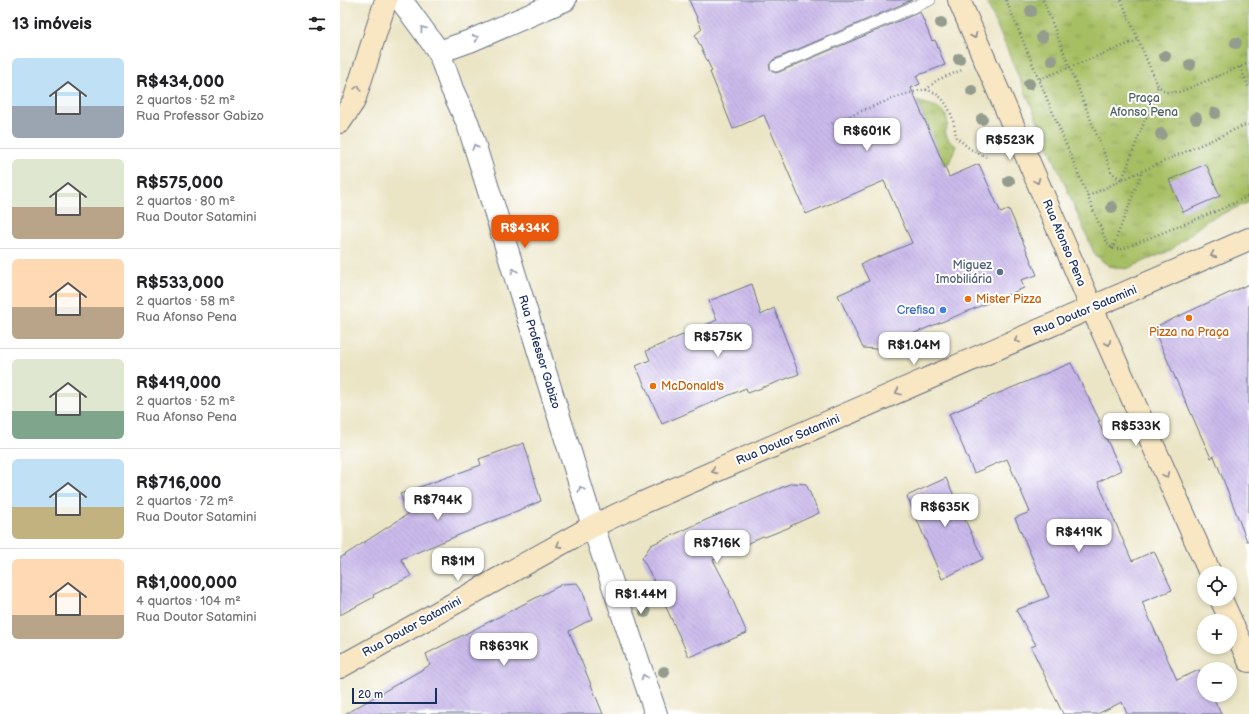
<!DOCTYPE html>
<html lang="pt">
<head>
<meta charset="utf-8">
<style>
	:root { --surface:#fff; --page:#f6f6f6; --text:#202124; --muted:#757577; --line:#e0e0e0; --accent:#ea580c }
	body { margin:0; font-family:"Balsamiq Sans",sans-serif; background:var(--page); color:var(--text); height:100vh; display:flex; flex-direction:column; font-size:15px; white-space:nowrap }
	* { box-sizing:border-box; margin:0 }
	p { font-size:13px; color:var(--muted) }
	.icon { flex:none; width:22px; height:22px; fill:none; stroke:currentColor; stroke-width:2; stroke-linecap:round; stroke-linejoin:round }
	.map { position:relative; flex:1; overflow:hidden }
	.drawer { display:flex; flex-direction:column; background:var(--surface); width:340px }
	.drawer>* { flex:none }
	.tools { position:absolute; left:857px; top:566px; display:grid; gap:8px }
	.tools a { display:grid; place-items:center; width:40px; height:40px; border-radius:50%; background:var(--surface); box-shadow:0 2px 6px #0003; font-size:20px }
	.scale { position:absolute; left:12px; bottom:10px; width:85px; box-sizing:border-box; padding-left:4px; border:2px solid #1b2f5e; border-top:0; font-size:11px; line-height:14px; white-space:nowrap; color:#1b2f5e; -webkit-text-stroke:3px #fff; paint-order:stroke }
	.price { position:absolute; translate:-50% -34px; padding:0 9px; border-radius:8px; background:#fff; color:#222; font-size:13px; line-height:26px; filter:drop-shadow(0 1px 2px #0008) }
	.price::after { content:''; position:absolute; left:50%; top:24px; width:12px; height:9px; margin-left:-6px; background:inherit; clip-path:polygon(0 0,100% 0,50% 100%) }
	.price.current { background:var(--accent); color:#fff }
	ul { padding:0; list-style:none }
	li { display:flex; align-items:center; gap:12px; height:100px; padding:0 12px }
	li+li { border-top:1px solid var(--line) }
	li span { display:grid; place-items:center; flex:none; width:112px; height:80px; border-radius:6px; color:#555 }
	li>.icon { margin-inline-start:auto }
	span .icon { width:48px; height:48px; fill:#fffc; stroke-width:1 }
	li b { font-size:17px }
	h2 { display:flex; justify-content:space-between; align-items:center; height:48px; padding:0 12px; font-size:17px }
	main { display:flex; flex:1; min-height:0 }
	.map>svg:first-child { display:block }
	.grass { fill:url(#grass-tufts); stroke:#617761 }
	.building { fill:url(#building-back-hatch) }
	.lines { fill:none; stroke-linecap:round; stroke-linejoin:round }
	.lane-casing { stroke:#646f82; stroke-width:12 }
	.street-casing { stroke:#646f82; stroke-width:24 }
	.secondary-casing { stroke:#646f82; stroke-width:24 }
	.path { stroke:#646f82; stroke-width:2.5; stroke-dasharray:1 3; stroke-linecap:butt }
	.lane { stroke:#fff; stroke-width:11 }
	.street { stroke:#fff; stroke-width:22 }
	.secondary { stroke:#f9e7c3; stroke-width:22 }
	.tree { fill:#949c8e }
	.oneway { stroke:#8d97ae }
	.oneway2 { stroke:#8a8b90 }
	.service-dot { fill:#5c6f8a; stroke:#fff; stroke-width:1.5 }
	.food-dot { fill:#e8710a; stroke:#fff; stroke-width:1.5 }
	.shop-dot { fill:#3f7fe0; stroke:#fff; stroke-width:1.5 }
	.labels { text-anchor:middle; dominant-baseline:central; stroke-width:4; stroke-linejoin:round; paint-order:stroke }
	.park-label { font-size:12px; fill:#4c6160; stroke:#fff }
	.street-label { font-size:12px; fill:#1b2f5e; stroke:#fff }
	.service-label { font-size:12px; fill:#4e5e75; stroke:#fff; text-anchor:end }
	.food-label { font-size:12px; fill:#c56008; stroke:#fff; text-anchor:start }
	.shop-label { font-size:12px; fill:#366cbe; stroke:#fff; text-anchor:end }
</style>
</head>
<body>
<main>
<section class="drawer">
<h2>13 imóveis<svg class="icon" aria-label="filters" viewBox="0 0 24 24"><path d="M4 7h16M4 17h16"/><circle cx="9" cy="7" r="2"/><circle cx="15" cy="17" r="2"/></svg></h2>
<ul>
<li><span style="background:linear-gradient(#bfe0f5 60%,#9aa5b1 0)"><svg class="icon" aria-label="home" viewBox="0 0 24 24"><path d="M3 11l9-7 9 7M6 9v11h12V9"/></svg></span><div><b>R$434,000</b><p>2 quartos · 52 m²</p><p>Rua Professor Gabizo</p></div></li>
<li><span style="background:linear-gradient(#dfe7d0 60%,#b9a48a 0)"><svg class="icon" aria-label="home" viewBox="0 0 24 24"><path d="M3 11l9-7 9 7M6 9v11h12V9"/></svg></span><div><b>R$575,000</b><p>2 quartos · 80 m²</p><p>Rua Doutor Satamini</p></div></li>
<li><span style="background:linear-gradient(#ffd9b3 60%,#b9a48a 0)"><svg class="icon" aria-label="home" viewBox="0 0 24 24"><path d="M3 11l9-7 9 7M6 9v11h12V9"/></svg></span><div><b>R$533,000</b><p>2 quartos · 58 m²</p><p>Rua Afonso Pena</p></div></li>
<li><span style="background:linear-gradient(#dfe7d0 65%,#7fa58c 0)"><svg class="icon" aria-label="home" viewBox="0 0 24 24"><path d="M3 11l9-7 9 7M6 9v11h12V9"/></svg></span><div><b>R$419,000</b><p>2 quartos · 52 m²</p><p>Rua Afonso Pena</p></div></li>
<li><span style="background:linear-gradient(#bfe0f5 60%,#c2b280 0)"><svg class="icon" aria-label="home" viewBox="0 0 24 24"><path d="M3 11l9-7 9 7M6 9v11h12V9"/></svg></span><div><b>R$716,000</b><p>2 quartos · 72 m²</p><p>Rua Doutor Satamini</p></div></li>
<li><span style="background:linear-gradient(#ffd9b3 70%,#b9a48a 0)"><svg class="icon" aria-label="home" viewBox="0 0 24 24"><path d="M3 11l9-7 9 7M6 9v11h12V9"/></svg></span><div><b>R$1,000,000</b><p>4 quartos · 104 m²</p><p>Rua Doutor Satamini</p></div></li>
</ul>
</section>
<div class="map">
<svg width="909" height="714" viewBox="0 0 909 714">
	<defs>
		<pattern id="grass-tufts" width="24" height="20" patternUnits="userSpaceOnUse"><rect width="24" height="20" fill="#a7bf64"/><path d="M3 7l-1-3M5 7V3M7 7l1-3M15 17l-1-3M17 17v-4M19 17l1-3" fill="none" stroke="#879c56"/></pattern>
		<pattern id="building-back-hatch" width="6" height="6" patternUnits="userSpaceOnUse"><rect width="6" height="6" fill="#cabaeb"/><path d="M-1 5l2 2M0 0l6 6M5-1l2 2" fill="none" stroke="#ada0cc"/></pattern>
	</defs>
	<rect width="100%" height="100%" fill="#fff"/>
	<filter id="ink" filterUnits="userSpaceOnUse"><feTurbulence type="fractalNoise" baseFrequency=".025" numOctaves="2"/><feDisplacementMap in="SourceGraphic" scale="8" xChannelSelector="R" yChannelSelector="G"/><feConvolveMatrix kernelMatrix="1 2 1 2 8 2 1 2 1" color-interpolation-filters="sRGB"/></filter>
	<filter id="wash" filterUnits="userSpaceOnUse"><feTurbulence type="fractalNoise" baseFrequency=".012" numOctaves="4" result="noise"/><feDisplacementMap in="SourceGraphic" scale="16" xChannelSelector="R" yChannelSelector="G"/><feGaussianBlur stdDeviation="0.9" result="paint"/><feColorMatrix in="noise" values="0 0 0 0 0 0 0 0 0 0 0 0 0 0 0 0 0 1.4 0 .05"/><feComposite in="paint" operator="in"/></filter>
	<g filter="url(#wash)">
		<rect width="100%" height="100%" fill="#ebe5c6"/>
		<g class="grass">
			<polygon points="646,0 909,0 909,202 866,221 831,250 786,269 769,266 755,255 752,248"/>
			<polygon points="577,101 597,107 605,113 608,124 605,132 609,141 616,146 609,163 604,166"/>
		</g>
		<g id="blocks">
			<g class="building">
				<polygon points="349,0 572,0 433,60 429,65 430,69 435,73 439,72 580,12 592,41 595,40 605,65 576,76 580,84 571,88 609,177 639,164 661,213 669,209 697,275 681,280 684,288 536,349 523,348 498,295 529,281 521,264 572,243 544,181 466,214 424,115 393,129 370,72 372,71 355,35 362,29"/>
				<polygon points="866,164 880,196 843,212 829,180"/>
				<polygon points="412,284 421,315 434,308 459,374 408,393 406,388 322,424 296,366 310,360 306,351 377,320 369,301"/>
				<polygon points="909,284 909,541 907,541 874,456 871,458 813,328"/>
				<polygon points="731,363 760,421 758,421 781,470 758,482 792,561 814,551 832,590 802,602 837,680 859,670 864,680 864,695 872,695 881,714 787,714 782,702 757,714 723,714 691,647 696,645 676,610 709,597 675,518 690,512 667,459 634,473 609,414"/>
				<polygon points="184,443 201,501 61,559 71,576 33,595 34,597 0,615 0,558 68,514 60,494 141,465 139,459"/>
				<polygon points="606,478 643,559 602,579 567,496"/>
				<polygon points="452,483 466,484 479,513 450,526 450,527 425,537 423,536 373,560 390,592 389,592 407,633 349,657 314,581 302,558 311,545 366,520"/>
				<polygon points="237,583 243,592 252,619 229,631 263,714 5,714 90,665 86,654 223,584"/>
			</g>
		</g>
	</g>
	<g filter="url(#ink)">
		<use href="#blocks" fill-opacity="0" stroke="#646f82" stroke-width="1"/>
		<g class="lines">
			<defs>
				<polyline id="lane" points="436,66 590,0"/>
				<g id="street">
					<polyline points="61,0 99,52 112,89 128,124 253,526 316,714"/>
					<polyline points="99,52 130,41 225,0"/>
				</g>
				<g id="secondary">
					<polyline points="619,0 752,308 870,573"/>
					<polyline points="0,122 14,101 46,0"/>
					<polyline points="881,599 909,661"/>
					<polyline points="0,667 253,526 300,504 909,239"/>
				</g>
			</defs>
			<use href="#lane" class="lane-casing"/>
			<use href="#street" class="street-casing"/>
			<use href="#secondary" class="secondary-casing"/>
			<g class="path">
				<polyline points="666,0 767,243 772,249 782,249 879,210 909,196"/>
				<polyline points="703,0 772,173 782,180 905,125 909,125"/>
				<polyline points="781,0 818,86 827,92 840,92 909,63"/>
				<polyline points="900,67 909,88"/>
				<polyline points="700,79 798,40"/>
				<polyline points="586,90 597,80 622,70"/>
				<path d="M 488,125 C 503,119 575,87 587,90 C 608,95 614,119 616,137 L 630,149 L 646,157"/>
				<polyline points="748,196 782,180 818,86"/>
				<polyline points="772,249 802,172"/>
			</g>
			<use href="#lane" class="lane"/>
			<use href="#street" class="street"/>
			<use href="#secondary" class="secondary"/>
		</g>
		<g class="tree">
			<circle cx="691" cy="11" r="6"/>
			<circle cx="601" cy="23" r="6"/>
			<circle cx="702" cy="37" r="6"/>
			<circle cx="896" cy="43" r="6"/>
			<circle cx="825" cy="56" r="6"/>
			<circle cx="619" cy="59" r="6"/>
			<circle cx="712" cy="60" r="6"/>
			<circle cx="850" cy="65" r="6"/>
			<circle cx="689" cy="84" r="6"/>
			<circle cx="632" cy="91" r="6"/>
			<circle cx="875" cy="113" r="6"/>
			<circle cx="856" cy="118" r="6"/>
			<circle cx="642" cy="119" r="6"/>
			<circle cx="821" cy="134" r="6"/>
			<circle cx="669" cy="181" r="6"/>
			<circle cx="772" cy="207" r="6"/>
			<circle cx="305" cy="612" r="6"/>
			<circle cx="324" cy="672" r="6"/>
		</g>
		<defs><path id="oneway-chevron" d="M-2-3.5L2.5 0L-2 3.5" fill="none" stroke-width="1.6" stroke-linecap="round" stroke-linejoin="round"/></defs>
		<g class="oneway">
			<use href="#oneway-chevron" transform="translate(83 29) rotate(-127)"/>
			<use href="#oneway-chevron" transform="translate(136 38) rotate(-23)"/>
			<use href="#oneway-chevron" transform="translate(135 147) rotate(-107)"/>
			<use href="#oneway-chevron" transform="translate(174 271) rotate(-107)"/>
			<use href="#oneway-chevron" transform="translate(241 489) rotate(-107)"/>
			<use href="#oneway-chevron" transform="translate(304 677) rotate(-109)"/>
		</g>
		<g class="oneway2">
			<use href="#oneway-chevron" transform="translate(634 36) rotate(67)"/>
			<use href="#oneway-chevron" transform="translate(18 88) rotate(-72)"/>
			<use href="#oneway-chevron" transform="translate(697 181) rotate(66)"/>
			<use href="#oneway-chevron" transform="translate(873 255) rotate(156)"/>
			<use href="#oneway-chevron" transform="translate(677 340) rotate(157)"/>
			<use href="#oneway-chevron" transform="translate(768 343) rotate(66)"/>
			<use href="#oneway-chevron" transform="translate(558 392) rotate(157)"/>
			<use href="#oneway-chevron" transform="translate(374 471) rotate(156)"/>
			<use href="#oneway-chevron" transform="translate(826 475) rotate(66)"/>
			<use href="#oneway-chevron" transform="translate(219 545) rotate(151)"/>
		</g>
	</g>
	<circle class="service-dot" cx="660" cy="272" r="4"/>
	<g class="food-dot">
		<circle cx="628" cy="299" r="4"/>
		<circle cx="849" cy="318" r="4"/>
		<circle cx="313" cy="386" r="4"/>
	</g>
	<circle class="shop-dot" cx="603" cy="310" r="4"/>
	<g class="labels">
		<g class="park-label">
			<text x="804" y="98">Praça<tspan x="804" dy="14">Afonso Pena</tspan></text>
		</g>
		<g class="street-label">
			<text transform="translate(724 243) rotate(67)">Rua Afonso Pena</text>
			<text transform="translate(745 311) rotate(-23)">Rua Doutor Satamini</text>
			<text transform="translate(199 352) rotate(73)">Rua Professor Gabizo</text>
			<text transform="translate(448 440) rotate(-23)">Rua Doutor Satamini</text>
			<text transform="translate(72 627) rotate(-29)">Rua Doutor Satamini</text>
		</g>
		<g class="service-label">
			<text x="652" y="265">Miguez<tspan x="652" dy="14">Imobiliária</tspan></text>
		</g>
		<g class="food-label">
			<text x="636" y="299">Mister Pizza</text>
			<text x="849" y="332" text-anchor="middle">Pizza na Praça</text>
			<text x="321" y="386">McDonald's</text>
		</g>
		<g class="shop-label">
			<text x="595" y="310">Crefisa</text>
		</g>
	</g>
</svg>
<div class="tools">
<a><svg class="icon" aria-label="locate" viewBox="0 0 24 24"><circle cx="12" cy="12" r="6"/><path d="M12 2v4M12 18v4M2 12h4M18 12h4"/></svg></a>
<a>+</a>
<a>−</a>
</div>
<div class="scale">20 m</div>
<b class="price" style="left:527px;top:152px">R$601K</b>
<b class="price" style="left:670px;top:161px">R$523K</b>
<b class="price current" style="left:185px;top:249px">R$434K</b>
<b class="price" style="left:378px;top:358px">R$575K</b>
<b class="price" style="left:574px;top:366px">R$1.04M</b>
<b class="price" style="left:796px;top:447px">R$533K</b>
<b class="price" style="left:98px;top:521px">R$794K</b>
<b class="price" style="left:605px;top:528px">R$635K</b>
<b class="price" style="left:739px;top:553px">R$419K</b>
<b class="price" style="left:377px;top:564px">R$716K</b>
<b class="price" style="left:118px;top:582px">R$1M</b>
<b class="price" style="left:301px;top:615px">R$1.44M</b>
<b class="price" style="left:164px;top:667px">R$639K</b>
</div>
</main>
</body>
</html>
